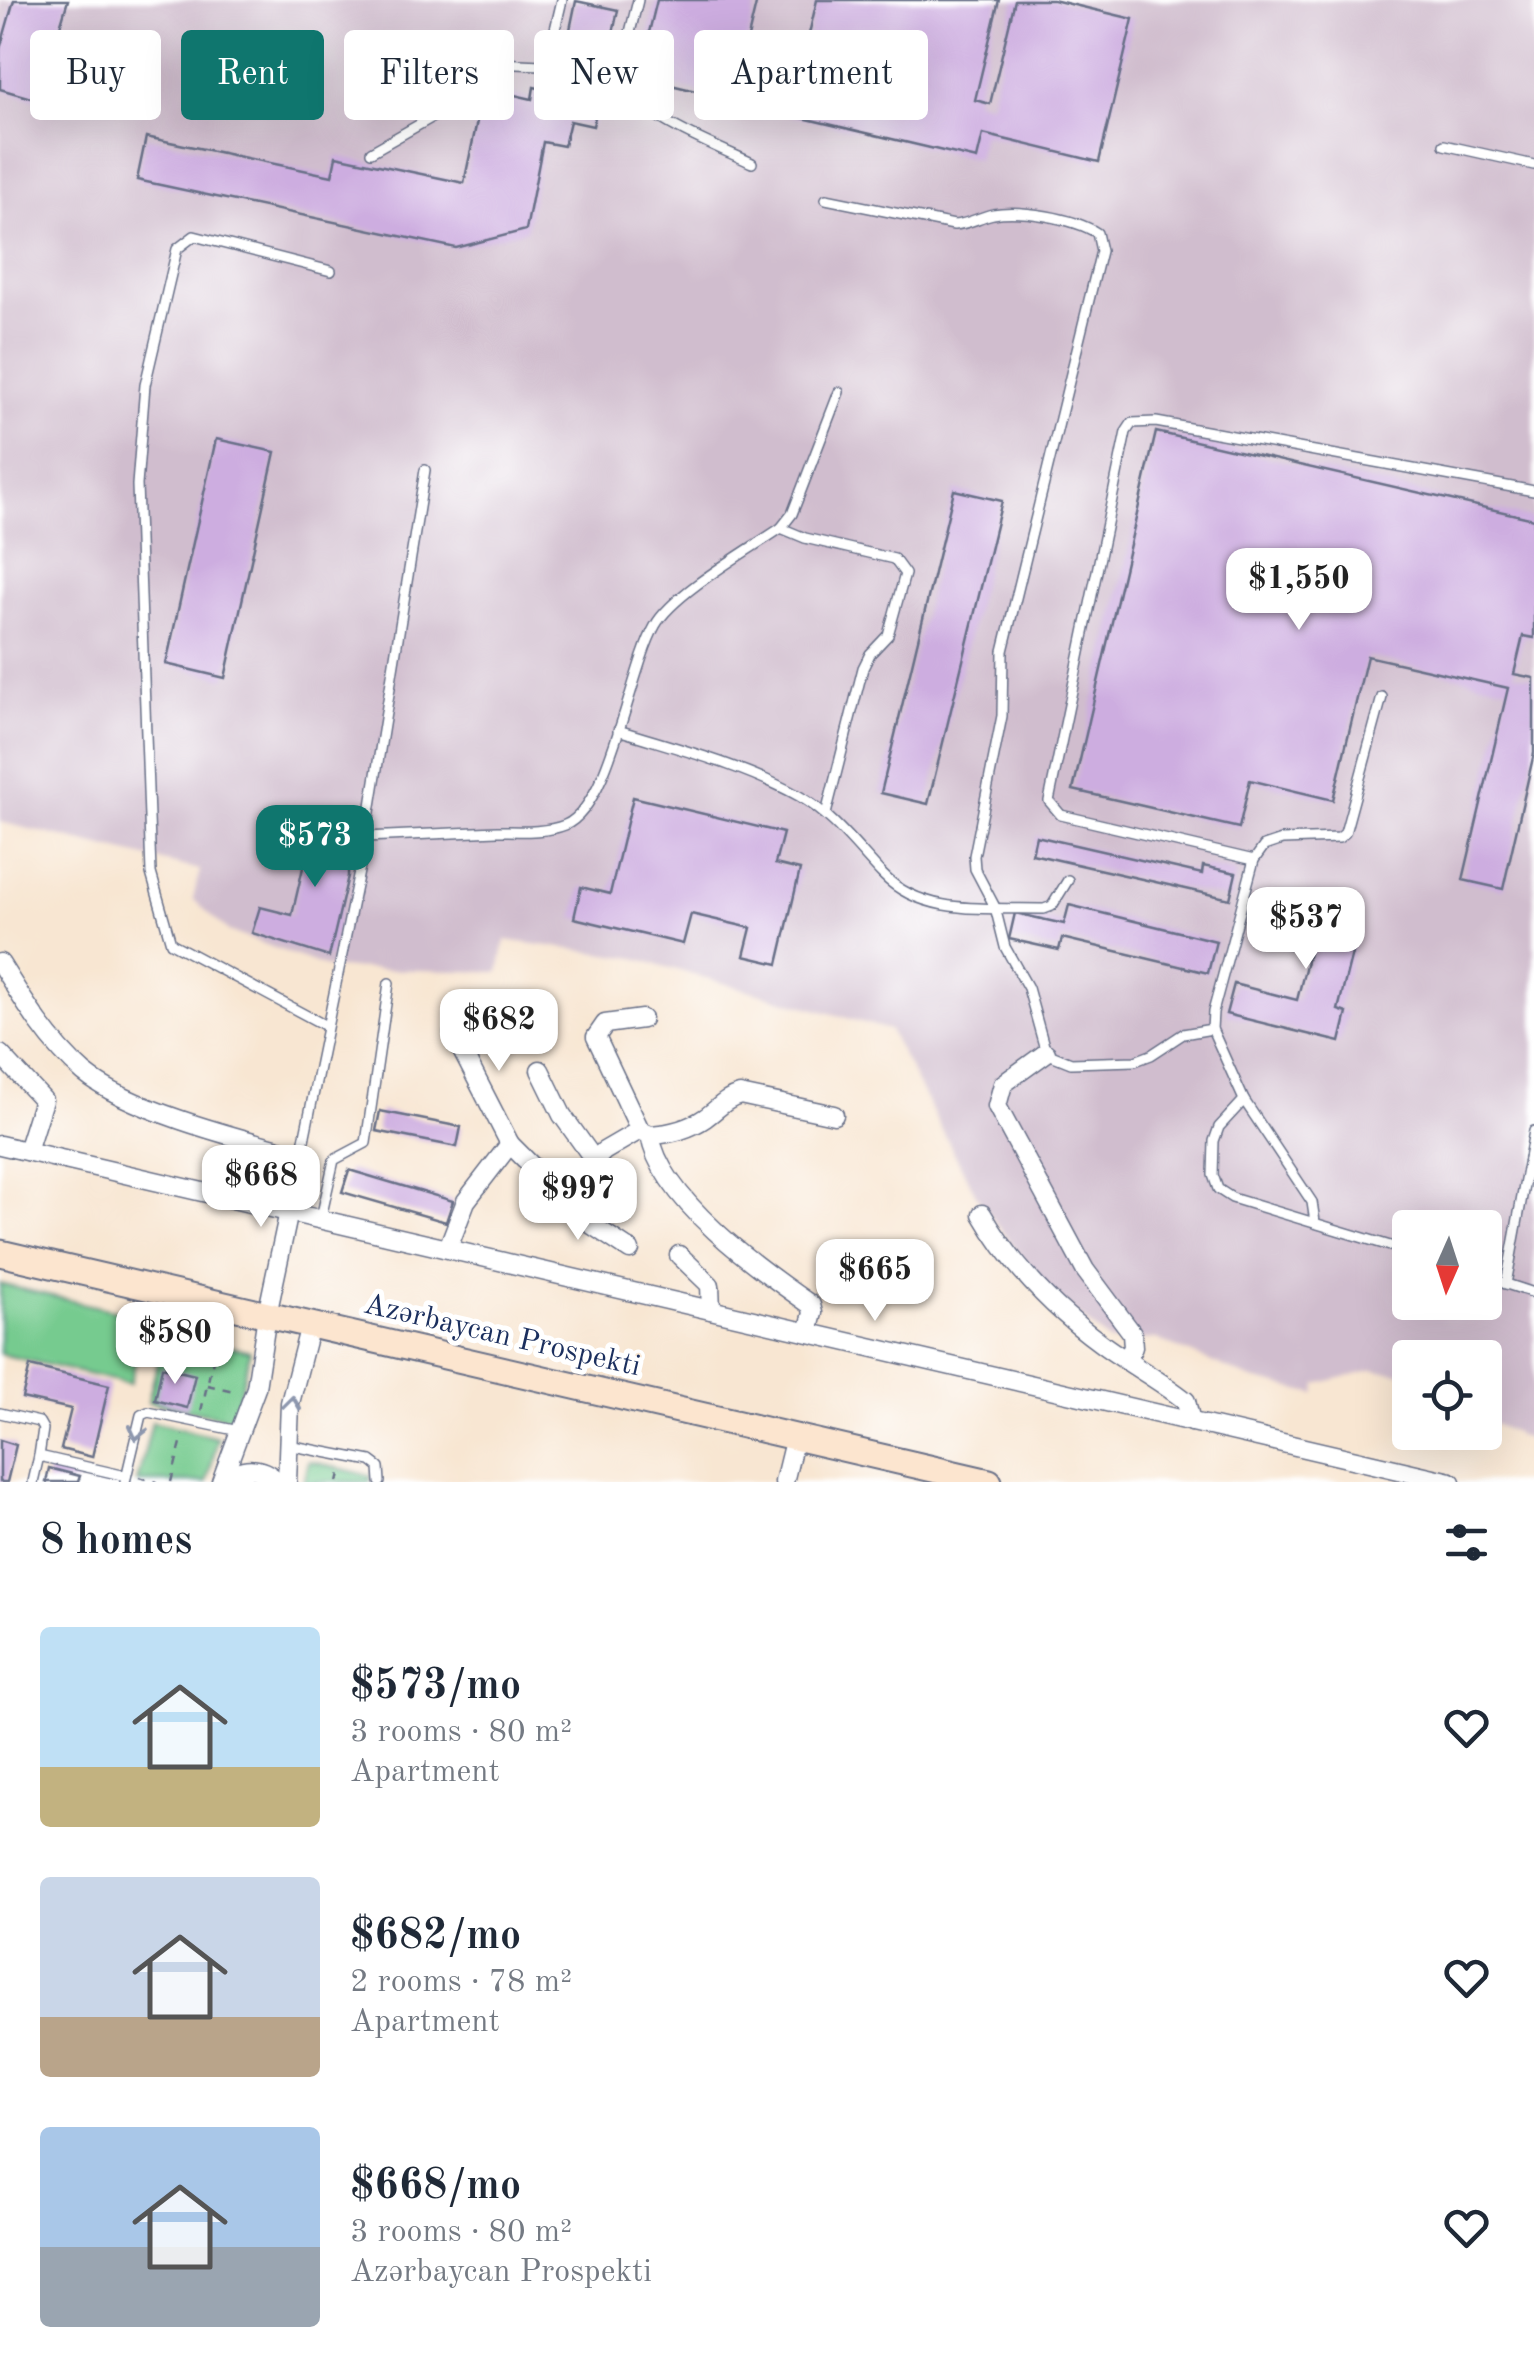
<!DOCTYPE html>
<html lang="en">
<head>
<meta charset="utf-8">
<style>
	:root { --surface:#fff; --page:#f6f6f7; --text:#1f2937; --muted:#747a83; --accent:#0f766e }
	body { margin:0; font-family:"Old Standard TT",serif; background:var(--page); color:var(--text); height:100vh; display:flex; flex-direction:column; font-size:38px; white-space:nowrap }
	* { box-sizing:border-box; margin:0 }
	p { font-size:32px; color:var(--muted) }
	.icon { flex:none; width:55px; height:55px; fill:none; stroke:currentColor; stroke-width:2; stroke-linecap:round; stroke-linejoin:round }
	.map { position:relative; height:1482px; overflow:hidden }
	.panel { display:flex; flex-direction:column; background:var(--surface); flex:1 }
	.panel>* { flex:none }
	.banner { position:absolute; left:30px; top:30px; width:1000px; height:90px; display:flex; gap:20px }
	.needle { width:65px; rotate:183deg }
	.tools { position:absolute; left:1392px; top:1210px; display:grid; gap:20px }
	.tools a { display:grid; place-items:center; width:110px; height:110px; border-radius:10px; background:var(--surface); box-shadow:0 10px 40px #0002; font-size:50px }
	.price { position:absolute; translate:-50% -85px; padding:0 22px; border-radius:20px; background:#fff; color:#222; font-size:32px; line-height:65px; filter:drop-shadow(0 2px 5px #0008) }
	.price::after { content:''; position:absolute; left:50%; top:60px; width:30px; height:22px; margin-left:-15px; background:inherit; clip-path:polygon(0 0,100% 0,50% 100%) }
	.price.selected { background:var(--accent); color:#fff }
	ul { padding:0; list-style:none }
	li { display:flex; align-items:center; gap:30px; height:250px; padding:0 40px }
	li span { display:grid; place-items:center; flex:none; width:280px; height:200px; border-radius:10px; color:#555 }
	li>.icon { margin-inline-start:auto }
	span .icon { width:120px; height:120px; fill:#fffc; stroke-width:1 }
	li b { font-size:42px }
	h2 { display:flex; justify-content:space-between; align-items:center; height:120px; padding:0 40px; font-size:42px }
	.tag { padding:0 35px; border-radius:10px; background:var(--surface); box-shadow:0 10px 40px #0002; font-size:35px; line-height:90px }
	.tag.selected { background:var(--accent); color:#fff }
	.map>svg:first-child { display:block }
	.industrial { fill:#d0bdce; fill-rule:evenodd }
	.green { fill:#76cb8f; stroke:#487d76; stroke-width:2.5 }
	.building { fill:#cdade0 }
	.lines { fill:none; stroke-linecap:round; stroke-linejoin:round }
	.lane-casing { stroke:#686f87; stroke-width:12 }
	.street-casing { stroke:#686f87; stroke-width:21 }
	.secondary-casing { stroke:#686f87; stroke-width:29 }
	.path { stroke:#686f87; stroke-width:2.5; stroke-dasharray:8 8; stroke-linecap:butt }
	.lane { stroke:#fff; stroke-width:9 }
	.street { stroke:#fff; stroke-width:18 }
	.secondary { stroke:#fce5cf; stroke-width:25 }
	.oneway { stroke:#8d97ae }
	.labels { text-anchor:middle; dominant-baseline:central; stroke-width:10; stroke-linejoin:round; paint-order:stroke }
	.street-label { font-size:30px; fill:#1b2f5e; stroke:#fff }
</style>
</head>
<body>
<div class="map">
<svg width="1534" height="1482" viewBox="0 0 1534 1482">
	<rect width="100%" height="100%" fill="#fff"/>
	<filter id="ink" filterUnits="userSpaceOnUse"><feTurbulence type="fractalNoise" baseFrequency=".01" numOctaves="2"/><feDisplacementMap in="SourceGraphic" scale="20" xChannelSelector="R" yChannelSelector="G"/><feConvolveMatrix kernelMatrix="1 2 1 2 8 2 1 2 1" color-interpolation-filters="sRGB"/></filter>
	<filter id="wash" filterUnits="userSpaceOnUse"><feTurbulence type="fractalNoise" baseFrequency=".0048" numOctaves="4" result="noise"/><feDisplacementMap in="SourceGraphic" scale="40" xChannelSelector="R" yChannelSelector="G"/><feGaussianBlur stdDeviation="2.25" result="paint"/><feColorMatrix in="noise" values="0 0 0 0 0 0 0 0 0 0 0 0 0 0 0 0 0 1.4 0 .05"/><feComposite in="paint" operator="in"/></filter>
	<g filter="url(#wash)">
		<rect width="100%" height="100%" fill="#f8e6d2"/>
		<path class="industrial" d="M 0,0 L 1534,0 L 1534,1442 L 1485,1420 L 1485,1358 L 1410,1358 L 1410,1375 L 1373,1370 L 1317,1384 L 1316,1394 L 1252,1379 L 1156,1339 L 1110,1342 L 1044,1286 L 979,1200 L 889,1030 L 635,958 L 505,940 L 499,972 L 329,968 L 228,931 L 193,899 L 200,870 L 0,822 ZM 1410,1228 L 1485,1228 L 1485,1302 L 1410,1302 Z"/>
		<g class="green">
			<polygon points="0,1284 146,1318 130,1384 0,1354"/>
			<polygon points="200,1339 250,1351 234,1419 148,1402 162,1344 195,1353"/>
			<polygon points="152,1422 218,1438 207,1482 137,1482"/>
			<polygon points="309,1461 371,1476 370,1482 304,1482"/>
		</g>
		<g id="blocks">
			<g class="building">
				<polygon points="14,0 68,0 38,100 0,89 0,49"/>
				<polygon points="657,0 757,0 733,100 638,77"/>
				<polygon points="817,0 999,0 975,100 990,104 1015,0 1053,0 1133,19 1099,162 983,134 977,159 790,115"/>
				<polygon points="576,1 618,10 593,126 570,121 564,146 543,142 526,230 456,248 137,180 146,137 332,176 336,156 464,183 484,88 532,99 534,87 557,92"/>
				<polygon points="1156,432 1534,519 1534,638 1523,636 1514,674 1534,678 1534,753 1503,889 1463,880 1508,688 1367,656 1333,800 1250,780 1239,828 1073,790"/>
				<polygon points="216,439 275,452 225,678 166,664"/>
				<polygon points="954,490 1002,501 928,804 881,793"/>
				<polygon points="633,797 783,833 775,864 800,870 778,964 744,956 751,928 691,914 683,944 574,918 581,887 610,894"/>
				<polygon points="317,807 349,814 348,876 329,957 252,933 260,907 292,915"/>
				<polygon points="1036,836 1202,874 1203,866 1236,873 1230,899 1032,854"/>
				<polygon points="1282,897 1361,917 1338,1010 1347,1013 1340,1042 1226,1014 1234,984 1297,1000 1309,953 1271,944"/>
				<polygon points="1069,905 1216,941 1208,973 1062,938 1059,950 1009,939 1015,913 1064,924"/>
				<polygon points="380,1111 461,1127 457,1147 376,1131"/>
				<polygon points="349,1170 453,1201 446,1222 342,1192"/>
				<polygon points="30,1366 109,1385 92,1457 61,1449 71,1409 22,1398"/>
				<polygon points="162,1367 195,1375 187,1408 155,1400"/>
				<polygon points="0,1440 16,1445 7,1482 0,1482"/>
				<polygon points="49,1468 80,1476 78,1482 46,1482"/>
			</g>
		</g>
	</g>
	<g filter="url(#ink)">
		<use href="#blocks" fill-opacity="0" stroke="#686f87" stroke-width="2.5"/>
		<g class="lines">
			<defs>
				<g id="lane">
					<path d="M 638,0 C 634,18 621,62 623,78 C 627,113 721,148 752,163"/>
					<polyline points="1444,145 1534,165"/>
					<polyline points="371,152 445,110 451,103 462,64 470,62 542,65 548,59 562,0"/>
					<path d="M 826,199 L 954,225 C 969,224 979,217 993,214 C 1020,209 1074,218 1097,233 L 1101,251 L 1003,651 L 1002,716 L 974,856 L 975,869 L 995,907 L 1005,947 L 1028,988 L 1046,1053 L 1071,1063 L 1135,1061 L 1151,1055 L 1183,1034 L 1212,1029"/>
					<polyline points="781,528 805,538 894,559 905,574 888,635 870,654 863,668 826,814"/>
					<path d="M 618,730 C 678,749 743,765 799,796 C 833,815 856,847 883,875 C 924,917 990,907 1044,909 L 1052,906 L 1068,880"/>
					<path d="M 366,837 C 410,835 453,833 497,831 C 518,831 545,833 565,825 C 610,807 630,670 655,626 C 672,594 749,550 781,528 L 792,514 L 839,392"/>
					<polyline points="1254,860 1061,815 1049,801 1126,432 1132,423 1156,422 1534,491"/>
					<polyline points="326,1026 171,943 151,873 137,485 145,385 177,249 194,236 331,271"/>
					<polyline points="1244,1100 1212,1029 1213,1012 1254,860 1264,846 1282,840 1339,838 1345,833 1382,697"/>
					<polyline points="301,1155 366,837 425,470"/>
					<polyline points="321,1218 334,1160 366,1143 389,983"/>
					<polyline points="1315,1222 1312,1202 1244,1100 1219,1127 1214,1141 1213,1175 1218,1189 1232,1198 1410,1252"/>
					<polyline points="1485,1277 1534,1293"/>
					<polyline points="1506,1284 1534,1131"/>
					<polyline points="0,1413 39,1422 43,1429 39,1456 126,1476"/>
					<polyline points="288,1445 371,1461 379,1467 380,1482"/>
					<polyline points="33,1482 39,1456"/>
					<polyline points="125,1482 141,1415 148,1412 239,1431"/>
				</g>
				<g id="street">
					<path d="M 0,963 C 24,1002 49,1043 84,1073 C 130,1111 241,1139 301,1155 L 267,1315 L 256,1388 L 221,1482"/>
					<polyline points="507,1011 458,1019 453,1033 510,1144"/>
					<polyline points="1046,1053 1003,1084 997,1106 1085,1270 1132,1333 1133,1347 1127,1360"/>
					<polyline points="0,1054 43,1100 27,1151"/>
					<polyline points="540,1070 562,1115 618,1193"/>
					<polyline points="640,1130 596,1037 605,1024 642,1019"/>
					<path d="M 650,1135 C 670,1134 689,1129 705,1118 C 718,1109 725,1099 740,1095 L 834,1115"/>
					<polyline points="0,1145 1451,1482"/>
					<polyline points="560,1194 589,1223 630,1250"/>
					<path d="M 982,1214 C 1012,1266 1054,1309 1102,1344 C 1129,1364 1160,1380 1186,1401 L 1191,1422"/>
					<path d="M 448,1248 L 466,1201 L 510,1144 L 560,1194 L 604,1151 L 640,1130 L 650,1135 C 660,1199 760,1270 811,1305 L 813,1313 L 808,1332"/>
					<polyline points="679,1255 710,1285 711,1310"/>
					<path d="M 223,1482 C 240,1465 261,1465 278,1482"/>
					<polyline points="287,1482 290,1403 310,1325"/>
					<polyline points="784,1482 795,1437"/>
				</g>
				<polyline id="secondary" points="0,1253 989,1482"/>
			</defs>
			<use href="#lane" class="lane-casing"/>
			<use href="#street" class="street-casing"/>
			<use href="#secondary" class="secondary-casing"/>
			<g class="path">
				<polyline points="207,1385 234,1391"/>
				<polyline points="201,1411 217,1343"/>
				<polyline points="139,1477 157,1482"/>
				<polyline points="171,1482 183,1435"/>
				<polyline points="338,1482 341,1469"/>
			</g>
			<use href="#lane" class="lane"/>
			<use href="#street" class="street"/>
			<use href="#secondary" class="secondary"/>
		</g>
		<defs><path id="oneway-chevron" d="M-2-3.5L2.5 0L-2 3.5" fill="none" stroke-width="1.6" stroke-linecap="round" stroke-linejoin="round" transform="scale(2.5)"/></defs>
		<g class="oneway">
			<use href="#oneway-chevron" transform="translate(292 1403) rotate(-83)"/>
			<use href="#oneway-chevron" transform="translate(137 1433) rotate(104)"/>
		</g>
	</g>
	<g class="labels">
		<g class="street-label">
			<text transform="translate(502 1336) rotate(13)">Azərbaycan Prospekti</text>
		</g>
	</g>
</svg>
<div class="tools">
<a><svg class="needle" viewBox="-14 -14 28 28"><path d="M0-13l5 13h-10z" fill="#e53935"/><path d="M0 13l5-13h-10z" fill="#747a83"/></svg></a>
<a><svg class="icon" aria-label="locate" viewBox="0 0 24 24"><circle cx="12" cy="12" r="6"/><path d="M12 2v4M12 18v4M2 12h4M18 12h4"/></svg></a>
</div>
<b class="price" style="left:1299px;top:633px">$1,550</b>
<b class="price selected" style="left:315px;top:890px">$573</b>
<b class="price" style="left:1306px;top:972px">$537</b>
<b class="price" style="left:499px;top:1074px">$682</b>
<b class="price" style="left:261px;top:1230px">$668</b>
<b class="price" style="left:578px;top:1243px">$997</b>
<b class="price" style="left:875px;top:1324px">$665</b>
<b class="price" style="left:175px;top:1387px">$580</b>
<div class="banner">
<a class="tag">Buy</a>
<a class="tag selected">Rent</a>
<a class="tag">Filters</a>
<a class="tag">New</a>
<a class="tag">Apartment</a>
</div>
</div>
<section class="panel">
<h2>8 homes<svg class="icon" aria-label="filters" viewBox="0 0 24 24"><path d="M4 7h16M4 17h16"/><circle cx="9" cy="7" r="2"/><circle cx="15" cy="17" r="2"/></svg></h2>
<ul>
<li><span style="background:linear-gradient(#bfe0f5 70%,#c2b280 0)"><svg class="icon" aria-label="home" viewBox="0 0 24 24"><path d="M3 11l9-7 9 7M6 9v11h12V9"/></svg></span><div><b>$573/mo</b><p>3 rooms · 80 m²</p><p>Apartment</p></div><svg class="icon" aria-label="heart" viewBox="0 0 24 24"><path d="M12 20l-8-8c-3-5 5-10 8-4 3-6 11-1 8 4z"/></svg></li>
<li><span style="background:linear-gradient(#c9d6e8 70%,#b9a48a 0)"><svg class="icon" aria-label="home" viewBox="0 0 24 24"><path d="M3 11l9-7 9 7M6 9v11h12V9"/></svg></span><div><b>$682/mo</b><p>2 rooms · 78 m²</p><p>Apartment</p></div><svg class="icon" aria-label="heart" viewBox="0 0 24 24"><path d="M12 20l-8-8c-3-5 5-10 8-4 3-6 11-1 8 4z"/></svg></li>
<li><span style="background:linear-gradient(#a9c7e8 60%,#9aa5b1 0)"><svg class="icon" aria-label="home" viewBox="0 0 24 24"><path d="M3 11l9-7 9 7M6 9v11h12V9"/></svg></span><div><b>$668/mo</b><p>3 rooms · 80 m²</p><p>Azərbaycan Prospekti</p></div><svg class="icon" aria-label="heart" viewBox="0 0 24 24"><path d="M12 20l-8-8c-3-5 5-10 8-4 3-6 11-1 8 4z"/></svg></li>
</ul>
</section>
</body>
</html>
